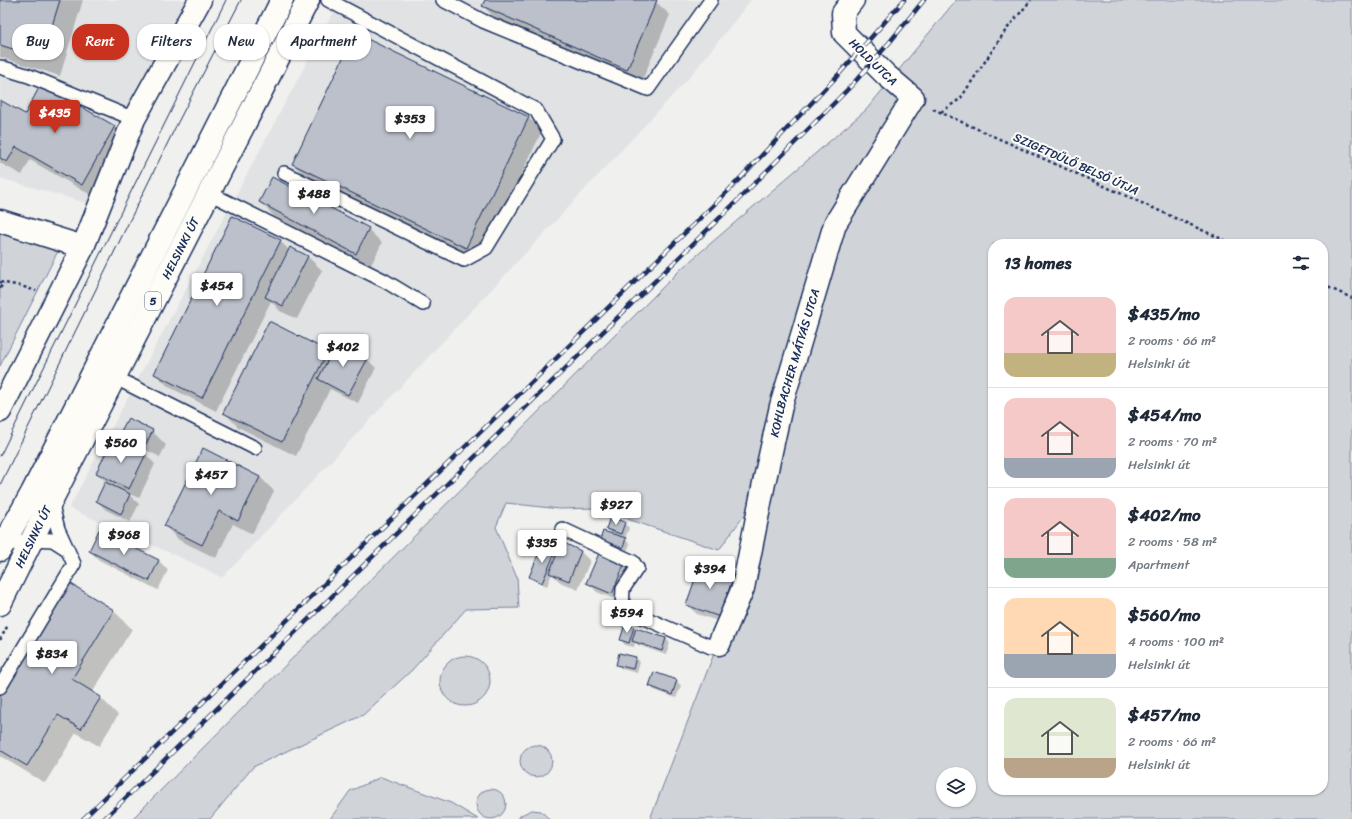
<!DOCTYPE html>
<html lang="en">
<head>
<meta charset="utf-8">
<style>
	:root { --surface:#fff; --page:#f2f2f3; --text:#1f2937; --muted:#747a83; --line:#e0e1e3; --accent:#c8321e }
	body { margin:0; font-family:Sriracha,sans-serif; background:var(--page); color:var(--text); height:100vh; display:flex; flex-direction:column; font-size:15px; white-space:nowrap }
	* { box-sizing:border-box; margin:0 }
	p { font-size:13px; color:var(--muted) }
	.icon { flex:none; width:22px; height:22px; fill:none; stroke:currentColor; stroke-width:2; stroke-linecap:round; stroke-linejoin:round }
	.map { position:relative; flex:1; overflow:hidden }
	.details { position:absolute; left:988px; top:239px; width:340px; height:556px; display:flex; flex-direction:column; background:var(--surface); border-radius:16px; box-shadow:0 1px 3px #0004 }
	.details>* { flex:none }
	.hud { position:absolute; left:12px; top:24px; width:380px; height:36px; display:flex; gap:8px }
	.tools { position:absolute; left:936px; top:767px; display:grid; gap:8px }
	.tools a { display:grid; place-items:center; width:40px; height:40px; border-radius:50%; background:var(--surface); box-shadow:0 1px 3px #0004; font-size:20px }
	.price { position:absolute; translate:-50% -34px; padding:0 9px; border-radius:4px; background:#fff; color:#222; font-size:13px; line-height:26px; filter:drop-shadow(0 1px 2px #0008) }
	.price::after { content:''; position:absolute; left:50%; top:24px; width:12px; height:9px; margin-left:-6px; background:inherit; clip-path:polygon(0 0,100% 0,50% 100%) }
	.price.selected { background:var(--accent); color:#fff }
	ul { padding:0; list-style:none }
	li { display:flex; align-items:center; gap:12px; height:100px; padding:0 16px }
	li+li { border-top:1px solid var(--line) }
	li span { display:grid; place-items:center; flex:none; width:112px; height:80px; border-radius:12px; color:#555 }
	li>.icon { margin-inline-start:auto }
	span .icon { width:48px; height:48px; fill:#fffc; stroke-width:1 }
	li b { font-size:17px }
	h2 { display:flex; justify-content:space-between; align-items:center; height:48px; padding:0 16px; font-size:17px }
	.tag { padding:0 14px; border-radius:16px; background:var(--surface); box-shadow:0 1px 3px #0004; font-size:14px; line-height:36px }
	.tag.selected { background:var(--accent); color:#fff }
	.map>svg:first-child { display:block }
	.built { fill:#e0e2e3 }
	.green { fill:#d0d3d8; stroke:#76819b; fill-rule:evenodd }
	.shadow { fill:#0003 }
	.building { fill:#bbc0ca; stroke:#1b2f5e }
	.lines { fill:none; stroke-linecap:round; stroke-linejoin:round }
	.lane-casing { stroke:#1b2f5e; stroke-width:16 }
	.street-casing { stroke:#1b2f5e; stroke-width:25 }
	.primary-casing { stroke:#1b2f5e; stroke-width:25 }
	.path { stroke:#1b2f5e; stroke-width:2.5; stroke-dasharray:3 3; stroke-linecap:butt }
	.lane { stroke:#fdfcf7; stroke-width:13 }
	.street { stroke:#fdfcf7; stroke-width:22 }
	.primary { stroke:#fdfcf7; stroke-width:22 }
	.tram { stroke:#1b2f5e; stroke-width:1 }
	.rail-casing { stroke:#1b2f5e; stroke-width:4.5 }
	.rail { stroke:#fdfcf7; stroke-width:3; stroke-dasharray:9; stroke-linecap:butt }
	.labels { text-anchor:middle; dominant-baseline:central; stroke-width:4; stroke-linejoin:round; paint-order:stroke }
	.shield { fill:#fdfcf7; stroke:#5f6c8c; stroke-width:1 }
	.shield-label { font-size:11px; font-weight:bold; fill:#1b2f5e }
	.street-label { font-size:12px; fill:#1b2f5e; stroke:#fdfcf7 }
</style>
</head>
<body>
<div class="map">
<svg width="1352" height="819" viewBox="0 0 1352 819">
	<rect width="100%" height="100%" fill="#f0f0ee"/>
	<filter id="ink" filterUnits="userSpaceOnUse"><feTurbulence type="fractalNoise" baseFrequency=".025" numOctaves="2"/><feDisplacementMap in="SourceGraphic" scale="8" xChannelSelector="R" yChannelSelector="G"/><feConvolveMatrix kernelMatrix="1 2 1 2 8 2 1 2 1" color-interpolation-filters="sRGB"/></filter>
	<g filter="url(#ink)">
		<g class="built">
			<polygon points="0,0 203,0 86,203 0,178"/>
			<polygon points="340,0 751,0 688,79 222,578 206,569 69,508"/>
		</g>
		<g class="green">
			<path d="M 956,0 L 1352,0 L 1352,819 L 650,819 L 732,607 L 748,510 L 719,550 L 595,508 L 560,509 L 506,503 L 496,527 L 517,578 L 519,608 L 466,609 L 412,670 L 363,715 L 253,767 L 210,819 L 132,819 L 682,268 L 866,110 ZM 993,244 L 1323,244 L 1323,790 L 993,790 ZM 943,774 L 969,774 L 969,800 L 943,800 Z"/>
			<polygon points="0,232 58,251 0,366"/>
			<circle cx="465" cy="681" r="25"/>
			<circle cx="536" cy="761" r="16"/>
			<polygon points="381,777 451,803 478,819 330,819 350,791"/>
			<circle cx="491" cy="804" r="15"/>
			<polygon points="532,810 541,811 549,819 518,819 521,815"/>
		</g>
		<g class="shadow">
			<polygon points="0,0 83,0 60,76 0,57"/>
			<polygon points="486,0 654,0 670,15 641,83 497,20 483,6"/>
			<polygon points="42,85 115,127 128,141 96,198 30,160 22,175 0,163 0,101 25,115"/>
			<polygon points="528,117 542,131 480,261 307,178 293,164"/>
			<polygon points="260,202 368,229 382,243 370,267 274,216"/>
			<polygon points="280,241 289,250 308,257 322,270 297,319 280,311 271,301 216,411 169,387 155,374"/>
			<polygon points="328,351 331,355 367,359 376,368 358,403 330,389 296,456 238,427 225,413"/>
			<polygon points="123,431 152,431 166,445 160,457 136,445"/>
			<polygon points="114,439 146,455 155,464 139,498 127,493 139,504 130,522 106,510 97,501 106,482 97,472"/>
			<polygon points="204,449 260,477 274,491 252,534 233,524 216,558 179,540 165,526"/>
			<polygon points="624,523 629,528 625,539 630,544 627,551 606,544 601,540 613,535 607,529"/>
			<polygon points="100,531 159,561 168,570 158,590 99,560 90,551"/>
			<polygon points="562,544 581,552 590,561 578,590 560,582 552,574 547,586 535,581 530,576 555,551 558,554"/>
			<polygon points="625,563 634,572 621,602 597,592 587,582"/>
			<polygon points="701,564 734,575 743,584 729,625 697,614 687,605"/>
			<polygon points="68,583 114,611 132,629 92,693 100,697 118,715 99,746 76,733 45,783 0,756 0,695"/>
			<polygon points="625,625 634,628 636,630 666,638 670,643 666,655 638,645 635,643 634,647 625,645 621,640"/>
			<polygon points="636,658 640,662 637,673 622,669 617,665"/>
			<polygon points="655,673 677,681 681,686 676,698 654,690 650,686"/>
		</g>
		<g class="building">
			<polygon points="0,0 60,0 42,58 0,45"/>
			<polygon points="485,0 657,0 627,70 482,6"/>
			<polygon points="355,33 529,117 466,248 292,164"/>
			<polygon points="41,84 115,126 82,185 16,147 7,162 0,158 0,100 25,114"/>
			<polygon points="272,177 369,228 356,254 259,202"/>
			<polygon points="232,216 281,240 202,398 154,374"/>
			<polygon points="290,247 308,256 283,306 265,297"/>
			<polygon points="269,321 328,351 282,442 223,413"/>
			<polygon points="337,342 368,358 348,395 318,379"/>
			<polygon points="128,418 153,430 146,444 121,431"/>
			<polygon points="113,438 146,454 129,489 96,473"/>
			<polygon points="203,448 260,477 238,521 219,511 202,545 164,526"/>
			<polygon points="105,482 130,494 121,514 96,501"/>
			<polygon points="610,517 625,522 621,534 606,529"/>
			<polygon points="99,530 159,560 149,581 89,551"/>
			<polygon points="603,531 626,538 623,548 600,540"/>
			<polygon points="562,542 581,551 569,581 549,573"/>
			<polygon points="542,545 556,550 542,583 529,577"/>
			<polygon points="600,551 625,562 612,594 586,583"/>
			<polygon points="701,562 734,574 720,617 686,605"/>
			<polygon points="68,582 114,610 72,679 101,697 81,729 58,715 27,766 0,750 0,693"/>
			<polygon points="625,624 634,627 629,643 620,640"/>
			<polygon points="636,628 666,638 662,651 632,641"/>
			<polygon points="619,653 636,657 633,669 616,665"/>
			<polygon points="654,672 677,680 672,695 649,686"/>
		</g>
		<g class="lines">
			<defs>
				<g id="lane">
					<polyline points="443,0 483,21 648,89 711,0"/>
					<polyline points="0,67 29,76 134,119"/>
					<polyline points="284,173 464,260 486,248 553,139 536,110 328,0"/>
					<polyline points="209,193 385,281 423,304"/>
					<polyline points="114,377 255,448"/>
					<polyline points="562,529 633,562 637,568 623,589 622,608 711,647 719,644"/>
					<polyline points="2,546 32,539 53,540 67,549"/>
					<polyline points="0,687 74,564 58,529 51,501"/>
				</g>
				<g id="street">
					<polyline points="0,221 83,247"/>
					<polyline points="0,411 83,247 134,119 200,0"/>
					<path id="s1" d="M 719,644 L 743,588 L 764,483 L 781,406 L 835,224 L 913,98 L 886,75 L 844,33 L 843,13 L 853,0"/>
				</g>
				<g id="primary">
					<polyline points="0,550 32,493 282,0"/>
					<path id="s2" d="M 0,604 L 51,501 L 308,0"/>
				</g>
			</defs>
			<use href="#lane" class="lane-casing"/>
			<use href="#street" class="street-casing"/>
			<use href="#primary" class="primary-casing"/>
			<g class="path">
				<polyline points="933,109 1233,244"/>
				<polyline points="941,112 960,99 1006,30 1031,0"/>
				<polyline points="0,282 21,286 36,291"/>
				<polyline points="1323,285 1352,298"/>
				<polyline points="0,288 4,283"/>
				<polyline points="0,640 8,625"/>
			</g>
			<use href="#lane" class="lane"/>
			<use href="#street" class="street"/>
			<use href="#primary" class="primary"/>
			<g class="tram">
				<polyline points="0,456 226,0"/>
				<polyline points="0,485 176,126 241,0"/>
			</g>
			<defs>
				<g id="rail">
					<polyline points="83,819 730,189 839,74 904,0"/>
					<polyline points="104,819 740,198 852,85 889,43 924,0"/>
				</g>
			</defs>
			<use href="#rail" class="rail-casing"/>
			<use href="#rail" class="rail"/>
		</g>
	</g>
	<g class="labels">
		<rect class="shield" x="145" y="292" width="16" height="18" rx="3"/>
		<g class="shield-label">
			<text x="153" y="301">5</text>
		</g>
		<g class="street-label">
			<text transform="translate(873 62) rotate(44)">HOLD UTCA</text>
			<text transform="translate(1076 164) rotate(24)">SZIGETDŰLŐ BELSŐ ÚTJA</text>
			<text stroke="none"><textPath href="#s2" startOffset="399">HELSINKI ÚT</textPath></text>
			<text stroke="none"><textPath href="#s1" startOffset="292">KOHLBACHER MÁTYÁS UTCA</textPath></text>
			<text stroke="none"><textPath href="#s2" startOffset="75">HELSINKI ÚT</textPath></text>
		</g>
	</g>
</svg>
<div class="tools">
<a><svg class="icon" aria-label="layers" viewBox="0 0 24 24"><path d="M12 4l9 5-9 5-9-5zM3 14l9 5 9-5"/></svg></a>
</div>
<b class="price selected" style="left:55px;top:134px">$435</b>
<b class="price" style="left:410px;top:140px">$353</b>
<b class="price" style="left:314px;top:215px">$488</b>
<b class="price" style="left:217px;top:307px">$454</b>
<b class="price" style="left:343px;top:368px">$402</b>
<b class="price" style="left:121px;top:464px">$560</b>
<b class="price" style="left:211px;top:496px">$457</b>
<b class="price" style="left:616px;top:526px">$927</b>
<b class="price" style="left:124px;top:556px">$968</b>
<b class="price" style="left:542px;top:564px">$335</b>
<b class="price" style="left:710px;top:590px">$394</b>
<b class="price" style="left:627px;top:634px">$594</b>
<b class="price" style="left:52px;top:675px">$834</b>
<div class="hud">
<a class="tag">Buy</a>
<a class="tag selected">Rent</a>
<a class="tag">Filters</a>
<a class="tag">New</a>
<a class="tag">Apartment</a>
</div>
<section class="details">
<h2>13 homes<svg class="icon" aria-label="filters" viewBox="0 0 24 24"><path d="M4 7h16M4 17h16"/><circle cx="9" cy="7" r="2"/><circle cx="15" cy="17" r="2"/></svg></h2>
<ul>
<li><span style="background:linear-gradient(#f6c9c9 70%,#c2b280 0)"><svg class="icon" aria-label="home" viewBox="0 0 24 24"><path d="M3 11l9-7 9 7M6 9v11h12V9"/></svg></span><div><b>$435/mo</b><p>2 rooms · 66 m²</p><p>Helsinki út</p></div></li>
<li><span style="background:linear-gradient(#f6c9c9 75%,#9aa5b1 0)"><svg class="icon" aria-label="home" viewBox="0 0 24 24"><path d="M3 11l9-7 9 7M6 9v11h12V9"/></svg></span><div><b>$454/mo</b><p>2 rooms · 70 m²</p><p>Helsinki út</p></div></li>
<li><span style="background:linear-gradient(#f6c9c9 75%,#7fa58c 0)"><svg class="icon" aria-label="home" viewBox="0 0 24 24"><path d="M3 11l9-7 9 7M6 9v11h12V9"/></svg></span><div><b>$402/mo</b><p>2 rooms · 58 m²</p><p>Apartment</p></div></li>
<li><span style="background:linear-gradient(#ffd9b3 70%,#9aa5b1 0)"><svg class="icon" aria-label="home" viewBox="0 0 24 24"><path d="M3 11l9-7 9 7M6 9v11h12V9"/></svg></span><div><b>$560/mo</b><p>4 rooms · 100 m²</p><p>Helsinki út</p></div></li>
<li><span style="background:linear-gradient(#dfe7d0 75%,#b9a48a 0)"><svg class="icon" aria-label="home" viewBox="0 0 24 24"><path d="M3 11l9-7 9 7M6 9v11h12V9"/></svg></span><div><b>$457/mo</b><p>2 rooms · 66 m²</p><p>Helsinki út</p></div></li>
</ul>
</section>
</div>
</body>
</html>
